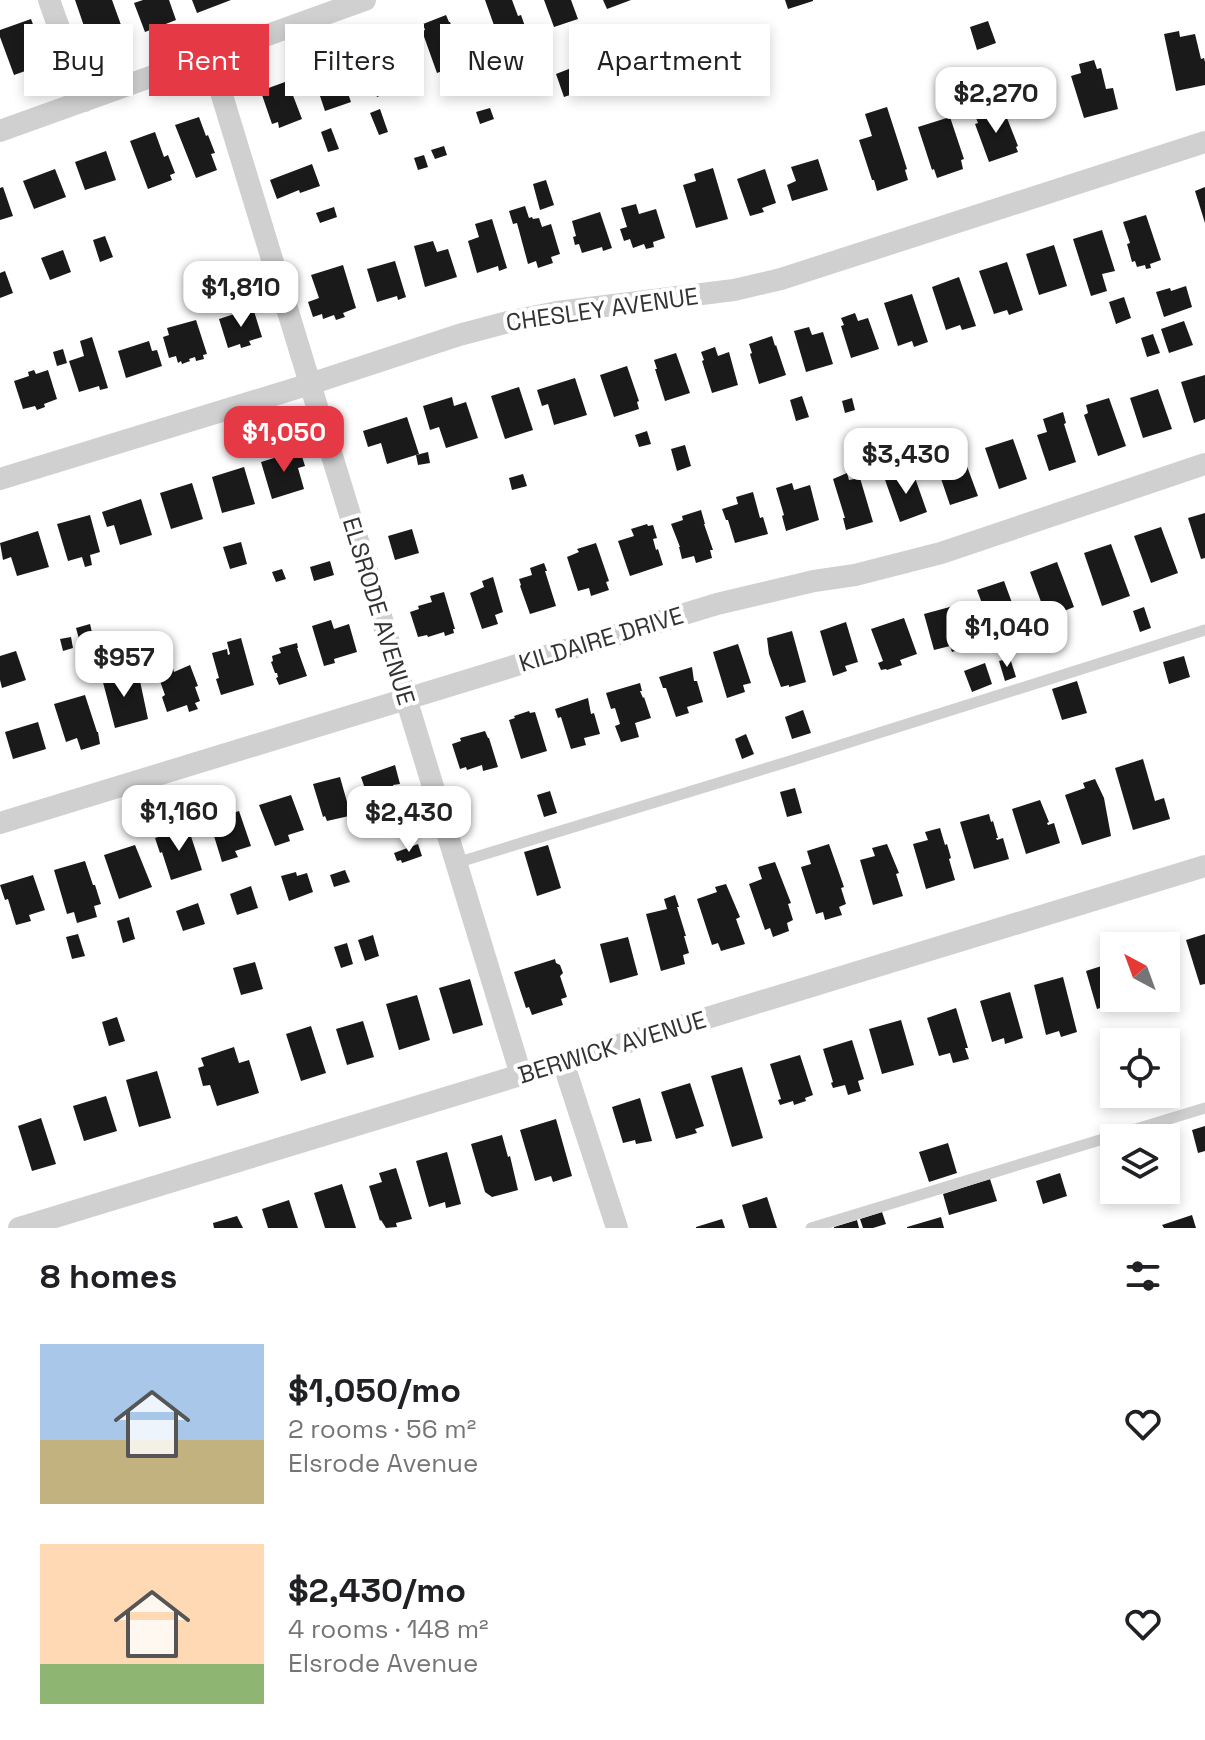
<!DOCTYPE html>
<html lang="en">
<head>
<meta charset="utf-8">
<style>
	:root { --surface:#fff; --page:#f2f2f2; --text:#202124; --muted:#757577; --accent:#e63946 }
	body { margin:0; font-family:"Space Grotesk",sans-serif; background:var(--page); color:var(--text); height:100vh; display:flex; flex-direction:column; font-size:30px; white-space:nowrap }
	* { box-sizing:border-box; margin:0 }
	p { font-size:26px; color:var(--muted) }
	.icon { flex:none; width:44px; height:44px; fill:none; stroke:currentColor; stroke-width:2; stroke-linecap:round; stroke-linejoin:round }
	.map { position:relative; height:1228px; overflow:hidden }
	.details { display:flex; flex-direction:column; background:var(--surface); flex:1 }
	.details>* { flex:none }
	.hud { position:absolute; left:24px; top:24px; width:800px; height:72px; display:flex; gap:16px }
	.needle { width:52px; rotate:319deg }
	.buttons { position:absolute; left:1100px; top:932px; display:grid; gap:16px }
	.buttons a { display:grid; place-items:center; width:80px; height:80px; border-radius:0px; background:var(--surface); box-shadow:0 4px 12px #0003; font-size:40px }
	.price { position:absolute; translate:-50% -68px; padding:0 18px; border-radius:16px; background:#fff; color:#222; font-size:26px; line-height:52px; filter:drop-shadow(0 2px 4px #0008) }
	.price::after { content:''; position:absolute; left:50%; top:48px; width:24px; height:18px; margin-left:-12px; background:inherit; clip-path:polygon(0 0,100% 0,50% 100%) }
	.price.on { background:var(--accent); color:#fff }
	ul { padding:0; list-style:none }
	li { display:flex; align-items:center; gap:24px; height:200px; padding:0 40px }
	li span { display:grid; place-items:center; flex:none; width:224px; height:160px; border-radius:0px; color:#555 }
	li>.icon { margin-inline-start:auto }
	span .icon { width:96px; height:96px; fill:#fffc; stroke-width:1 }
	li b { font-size:34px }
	h2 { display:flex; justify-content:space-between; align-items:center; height:96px; padding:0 40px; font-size:34px }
	.pill { padding:0 28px; border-radius:0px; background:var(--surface); box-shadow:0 4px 12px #0003; font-size:28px; line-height:72px }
	.pill.on { background:var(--accent); color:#fff }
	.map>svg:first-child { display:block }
	.building { fill:#1a1a1a }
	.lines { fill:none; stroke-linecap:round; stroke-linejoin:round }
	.lane { stroke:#d0d0d0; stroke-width:11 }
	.street { stroke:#d0d0d0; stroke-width:22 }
	.labels { text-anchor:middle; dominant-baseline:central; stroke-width:8; stroke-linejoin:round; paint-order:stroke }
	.street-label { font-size:24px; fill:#333; stroke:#fff }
</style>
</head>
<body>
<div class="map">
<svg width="1205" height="1228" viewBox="0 0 1205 1228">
	<rect width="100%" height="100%" fill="#fff"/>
	<g class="building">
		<polygon points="75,0 112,0 125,36 94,46 88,28 85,29"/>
		<polygon points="143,0 169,0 176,20 145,32 134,3"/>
		<polygon points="192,0 231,0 197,13"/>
		<polygon points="485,0 512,0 518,16 521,15 527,32 523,33 529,49 507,56 503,44 501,45"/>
		<polygon points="544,0 571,0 578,19 554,27"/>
		<polygon points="603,0 631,0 607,9"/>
		<polygon points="785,0 813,0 813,1 788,9"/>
		<polygon points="446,15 449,22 450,22 465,63 437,73 422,31 425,30 423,24"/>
		<polygon points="31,19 41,46 38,46 45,64 14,75 0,37 0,30"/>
		<polygon points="988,21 996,43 977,50 970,27"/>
		<polygon points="675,26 683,48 669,54 660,31"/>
		<polygon points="1179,31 1180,37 1195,34 1201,59 1204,58 1205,62 1205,85 1176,91 1164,34"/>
		<polygon points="626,45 634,64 622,69 614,49"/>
		<polygon points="386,48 389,55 391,55 397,76 384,80 389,92 377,97 363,60 366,59 364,55"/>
		<polygon points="752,59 759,80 738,88 730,66"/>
		<polygon points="1094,60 1097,69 1101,68 1106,89 1113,88 1118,109 1084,118 1071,76 1081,73 1079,64"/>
		<polygon points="338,64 351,102 325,111 311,69 323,65 324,69"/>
		<polygon points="579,65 588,89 564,97 556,74"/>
		<polygon points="285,82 286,86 289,85 302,119 279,128 278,122 272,124 262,95 264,94 263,90"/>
		<polygon points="887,107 907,169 905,170 908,180 877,191 874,180 872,180 859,140 872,136 865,114"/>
		<polygon points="490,108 494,119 480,124 476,112"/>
		<polygon points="1003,108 1018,146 1016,147 1018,152 989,162 975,124 978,123 976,118"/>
		<polygon points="380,109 388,132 379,135 370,113"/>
		<polygon points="199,117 206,136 208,135 215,153 211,154 217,170 196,178 175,125"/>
		<polygon points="950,117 964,159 961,160 963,169 937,178 934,169 932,170 918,127"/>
		<polygon points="331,128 339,149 328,152 321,132"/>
		<polygon points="155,132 164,157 168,155 175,173 170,175 172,180 148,189 130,141"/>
		<polygon points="444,146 447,155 435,159 431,150"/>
		<polygon points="106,151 116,180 85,190 75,162"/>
		<polygon points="424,155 428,167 418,170 414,158"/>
		<polygon points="818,159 828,190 792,201 787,185 796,181 791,167"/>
		<polygon points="312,164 320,186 300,193 299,190 277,199 270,180"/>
		<polygon points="713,168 728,219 696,228 683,185 696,181 694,174"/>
		<polygon points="55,169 66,197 34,209 23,181"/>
		<polygon points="765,169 776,203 762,208 764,212 750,216 737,179"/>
		<polygon points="546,180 554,205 540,210 533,184"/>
		<polygon points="3,187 13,216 0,220 0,188"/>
		<polygon points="1205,187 1205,223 1195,191"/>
		<polygon points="636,204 639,214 656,209 665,238 653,242 654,247 646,249 644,244 633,248 630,239 624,241 620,229 627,227 621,208"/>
		<polygon points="525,206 529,218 532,217 533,219 539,218 542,227 551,224 560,254 551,257 553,263 538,268 536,261 528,264 517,223 513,224 509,211"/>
		<polygon points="334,207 337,217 320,223 316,213"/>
		<polygon points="600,212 612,248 603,251 602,247 582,253 579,244 575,245 573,237 576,236 572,221"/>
		<polygon points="1146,215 1161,260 1150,264 1151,268 1146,269 1145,265 1137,267 1135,261 1132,262 1127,244 1130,243 1123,222"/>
		<polygon points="492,219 507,268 499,271 498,266 477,273 468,241 479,237 475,224"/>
		<polygon points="1102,230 1115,271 1102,274 1107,291 1091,296 1073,239"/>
		<polygon points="105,236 113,257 100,262 93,240"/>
		<polygon points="433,241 437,252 448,249 457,277 425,287 414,246"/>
		<polygon points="1054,245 1067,286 1039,295 1026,254"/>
		<polygon points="63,250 71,272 50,280 41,258"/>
		<polygon points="395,261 406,297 398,300 397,296 377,302 367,269"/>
		<polygon points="1007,262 1023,310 1009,315 1007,310 994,314 979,271"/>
		<polygon points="343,265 356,308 343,313 345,317 336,320 334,315 323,319 322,314 313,317 308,302 319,298 311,275"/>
		<polygon points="5,271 13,293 0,298 0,273"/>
		<polygon points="959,277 976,326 962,330 960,325 946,330 932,287"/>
		<polygon points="1186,286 1192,307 1164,317 1156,292 1170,288 1171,291"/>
		<polygon points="912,294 928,342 914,347 912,341 898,346 884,303"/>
		<polygon points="1124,297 1131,318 1116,324 1109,302"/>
		<polygon points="253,308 262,337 249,341 251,345 241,348 240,344 228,348 219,319"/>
		<polygon points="855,313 858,321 868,318 879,349 851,358 841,326 844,325 841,318"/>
		<polygon points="196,320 207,354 203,355 204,359 196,361 195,357 189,359 190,361 182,364 181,361 178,363 176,356 169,358 163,337 169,335 167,328"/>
		<polygon points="1184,321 1193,345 1169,353 1161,329"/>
		<polygon points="809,327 812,335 823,332 833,364 806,372 794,331"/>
		<polygon points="1153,334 1160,353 1147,357 1141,338"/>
		<polygon points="772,336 775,346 776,345 786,375 759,384 750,354 752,353 749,344"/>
		<polygon points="92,337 108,388 100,390 99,386 79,392 69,361 84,356 80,341"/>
		<polygon points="149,341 152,351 157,350 162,366 126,378 118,351"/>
		<polygon points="715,347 718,356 729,352 738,385 712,393 702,361 704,360 701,352"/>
		<polygon points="63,349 67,363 57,366 53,352"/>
		<polygon points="676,353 690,393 665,401 655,369 657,369 654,360"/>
		<polygon points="627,366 639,401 637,402 639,409 614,417 600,375"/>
		<polygon points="34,370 36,374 48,370 57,399 44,404 45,407 37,410 35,406 23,409 14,381 29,376 28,372"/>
		<polygon points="1205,375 1205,419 1194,423 1181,382"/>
		<polygon points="575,378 587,415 554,425 548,404 542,406 537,390"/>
		<polygon points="519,387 533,430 505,439 491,396"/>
		<polygon points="1158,389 1172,429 1143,438 1130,398"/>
		<polygon points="802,396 809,417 796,421 790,400"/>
		<polygon points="452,397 454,406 466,402 478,438 446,448 439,427 430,430 423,406"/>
		<polygon points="852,398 855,410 845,413 842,401"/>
		<polygon points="1109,398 1126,446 1098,456 1084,415 1088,413 1086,405"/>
		<polygon points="1063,412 1066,423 1064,424 1076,462 1049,471 1037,435 1047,432 1043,419"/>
		<polygon points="407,417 419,454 387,464 381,443 368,447 363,431"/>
		<polygon points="647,431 651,444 639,447 635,435"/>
		<polygon points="1013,439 1027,479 999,489 985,448"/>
		<polygon points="685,445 691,466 677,471 671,449"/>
		<polygon points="300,450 305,466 298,468 304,489 272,499 261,462"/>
		<polygon points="961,450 978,496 950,505 936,464 953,458 951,453"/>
		<polygon points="428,452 430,463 418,465 416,455"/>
		<polygon points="244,467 255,504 222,513 212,477"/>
		<polygon points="896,472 899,479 914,475 927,512 900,522 884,477"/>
		<polygon points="847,473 849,480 860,478 873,522 846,530 843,518 845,518 833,479"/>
		<polygon points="523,474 527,486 512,490 509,478"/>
		<polygon points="192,483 203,519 171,529 160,493"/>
		<polygon points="792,483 794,490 810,485 819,520 786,531 782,516 784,515 776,488"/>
		<polygon points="753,492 760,518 763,517 768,534 735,543 728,520 726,520 722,509 738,504 736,497"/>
		<polygon points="141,499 152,535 120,545 114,525 107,527 102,512"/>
		<polygon points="701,510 705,524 704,524 713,550 710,550 712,558 696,563 694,556 682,559 679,547 680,547 671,524 683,520 682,516"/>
		<polygon points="1205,513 1205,558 1201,559 1188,518"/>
		<polygon points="90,515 100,552 90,555 92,565 85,567 82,557 68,561 57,524"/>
		<polygon points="647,524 648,526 653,525 657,538 653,539 656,550 658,549 663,565 630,576 618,541 634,536 631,529"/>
		<polygon points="1161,527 1178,573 1151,583 1134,536"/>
		<polygon points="412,529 419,553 395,560 388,536"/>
		<polygon points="38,531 49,567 17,576 11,557 3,560 0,543"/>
		<polygon points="241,542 247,564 230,569 223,547"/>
		<polygon points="596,543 609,581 606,582 609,590 591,596 589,588 578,591 567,557 579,552 577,549"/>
		<polygon points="1111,544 1130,596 1102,606 1084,553"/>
		<polygon points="330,561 334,575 314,581 310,567"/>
		<polygon points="1057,562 1074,607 1047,618 1030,572"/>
		<polygon points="544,563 547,571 545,571 556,606 530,614 520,586 521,585 519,579 532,575 530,568"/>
		<polygon points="282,569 286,579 276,582 272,572"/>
		<polygon points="493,577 503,612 495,615 498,624 482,629 470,593 484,587 482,581"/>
		<polygon points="1004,581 1021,627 1007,632 1005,625 992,630 977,590"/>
		<polygon points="444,592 455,629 453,629 454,633 445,636 444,632 428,637 427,635 418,637 410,612 419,609 418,606 432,602 430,596"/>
		<polygon points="957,605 968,647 952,652 950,646 934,650 924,614"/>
		<polygon points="1144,607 1151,628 1140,632 1133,611"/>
		<polygon points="904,618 917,654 900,660 902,665 887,670 886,669 881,670 878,663 883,661 871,629"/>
		<polygon points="331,620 334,629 349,624 357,652 334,659 335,663 324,666 312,626"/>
		<polygon points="846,622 858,662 845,666 847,671 833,676 820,631"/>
		<polygon points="90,624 97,653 84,657 76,628"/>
		<polygon points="792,631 806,682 789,687 789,685 781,687 769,654 767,638"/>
		<polygon points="71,637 73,648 63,651 60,639"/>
		<polygon points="241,638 254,685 221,695 216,679 219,678 212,653 227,649 228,655 230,654 227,642"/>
		<polygon points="297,643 298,648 297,648 307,676 279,685 276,678 278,677 277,673 275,673 271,662 273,661 272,656 281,653 279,648"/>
		<polygon points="738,644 751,683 743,685 745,692 727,698 713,652"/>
		<polygon points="16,651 26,680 2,688 0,680 0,656"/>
		<polygon points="1184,656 1190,677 1169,684 1163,662"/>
		<polygon points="1010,658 1016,677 1005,681 999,661"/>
		<polygon points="985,663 992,684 972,692 964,671"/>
		<polygon points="172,665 174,672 190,665 198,686 195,687 200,701 195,703 198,709 189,712 187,705 167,712 162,697 165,695 156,670"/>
		<polygon points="117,667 121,686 140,681 148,719 115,728 100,671"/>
		<polygon points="692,667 694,681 697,681 703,702 687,707 689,713 676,717 666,688 663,688 659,677"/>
		<polygon points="1077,681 1087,713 1062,720 1052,689"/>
		<polygon points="640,683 642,691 640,691 643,698 644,697 651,718 635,723 639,737 621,742 615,726 620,724 615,708 611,709 606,693"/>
		<polygon points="85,695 97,732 98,732 100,744 81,750 77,738 66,742 54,704"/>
		<polygon points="588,698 591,714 594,713 600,734 584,738 586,745 571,749 561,717 558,718 555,709"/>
		<polygon points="803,710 811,733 792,739 785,717"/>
		<polygon points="529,711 530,713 535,712 547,751 521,759 509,720 515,718 514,716"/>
		<polygon points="38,722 46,749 13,759 5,732"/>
		<polygon points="485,731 488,738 489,738 498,767 483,771 482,765 467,770 466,767 460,769 452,744 461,741 460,738"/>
		<polygon points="746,734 754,754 742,759 735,739"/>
		<polygon points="1143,759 1155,801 1164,798 1170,819 1133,830 1115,768"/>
		<polygon points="395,765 400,784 393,785 396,797 389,799 391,806 373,812 361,777"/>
		<polygon points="340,777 349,809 347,809 349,816 327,821 325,816 323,817 313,784"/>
		<polygon points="1095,779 1104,798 1111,836 1082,845 1065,795 1085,788 1083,783"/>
		<polygon points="795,788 802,813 787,817 780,792"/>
		<polygon points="550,791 557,813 544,817 537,795"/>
		<polygon points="291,795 304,830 288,835 290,841 275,846 259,805"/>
		<polygon points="1040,800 1049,822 1047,823 1048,825 1054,823 1060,843 1026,854 1012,809"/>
		<polygon points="239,811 251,846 235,851 238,857 222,862 214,836 211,837 207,821"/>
		<polygon points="989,814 991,822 993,821 998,838 996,838 997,840 1003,838 1009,859 974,869 960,822"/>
		<polygon points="407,821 411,834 400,838 395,824"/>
		<polygon points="188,827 202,870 171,880 162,852 160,853 155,838"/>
		<polygon points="940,828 945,845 947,844 951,858 949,859 955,880 926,889 913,844 928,840 925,832"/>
		<polygon points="418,844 422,856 402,863 401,860 397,861 394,853"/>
		<polygon points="829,844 844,887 841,888 846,904 839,907 842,915 825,920 823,912 816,914 801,867 811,864 807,851"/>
		<polygon points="887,844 899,873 896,874 903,896 873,905 860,860 875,856 872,848"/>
		<polygon points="135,845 152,887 119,899 104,855"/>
		<polygon points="548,845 561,888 537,896 524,852"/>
		<polygon points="85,861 93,885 95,885 101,904 94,906 97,917 77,923 74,912 67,914 54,870"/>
		<polygon points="775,862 791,903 788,904 793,920 787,923 789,931 773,937 770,928 765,930 749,884 762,879 758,867"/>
		<polygon points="345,870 350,882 334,887 330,875"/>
		<polygon points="296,872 297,876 307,873 313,892 289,901 281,876"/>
		<polygon points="33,875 45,910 29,915 31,921 16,925 8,899 5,900 0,885"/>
		<polygon points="726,884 740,917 736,919 745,944 721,951 718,943 712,945 697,899 717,892 715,887"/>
		<polygon points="251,886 258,908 237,915 230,894"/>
		<polygon points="675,895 679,907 677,907 686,936 684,936 689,953 683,955 685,964 661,971 646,914 667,909 664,899"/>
		<polygon points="198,903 205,924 183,931 176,911"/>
		<polygon points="129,917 135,939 123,943 117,921"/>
		<polygon points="78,934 85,956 72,959 66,937"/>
		<polygon points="1205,934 1205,984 1200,985 1186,940"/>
		<polygon points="373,935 379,956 365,961 358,940"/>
		<polygon points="628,937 638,975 610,983 600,944"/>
		<polygon points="347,943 353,964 341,968 334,947"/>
		<polygon points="1166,947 1178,985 1166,988"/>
		<polygon points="555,959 556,963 560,965 563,973 560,976 567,997 561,999 563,1005 532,1015 529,1007 526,1008 514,972"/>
		<polygon points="255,962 263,989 241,995 233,968"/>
		<polygon points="1114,962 1114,998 1131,999 1097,1009 1086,971"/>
		<polygon points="1063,977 1077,1032 1061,1037 1059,1031 1046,1035 1034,985"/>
		<polygon points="470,979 483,1025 453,1034 439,988"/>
		<polygon points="1010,992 1023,1038 1005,1044 1004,1038 992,1042 980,1001"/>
		<polygon points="417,995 430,1040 399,1050 386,1004"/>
		<polygon points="956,1008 968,1048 965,1048 969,1059 953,1063 950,1053 939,1056 927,1018"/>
		<polygon points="117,1017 125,1041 109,1046 102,1022"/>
		<polygon points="901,1020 914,1065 882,1074 869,1029"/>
		<polygon points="363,1021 374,1057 347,1065 336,1029"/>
		<polygon points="311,1026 326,1073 301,1081 286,1034"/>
		<polygon points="1136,1029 1140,1042 1125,1042 1122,1033"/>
		<polygon points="852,1040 864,1079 858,1081 861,1091 848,1095 845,1085 833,1088 831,1083 833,1082 823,1049"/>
		<polygon points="234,1047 239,1063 249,1060 259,1093 217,1106 210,1085 203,1086 198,1068 204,1066 201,1058"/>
		<polygon points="800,1055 813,1095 805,1098 806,1101 794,1105 793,1101 780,1105 778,1100 781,1099 770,1064"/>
		<polygon points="742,1067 763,1138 732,1147 711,1076"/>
		<polygon points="157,1071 171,1118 139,1127 126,1080"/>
		<polygon points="690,1083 704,1126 695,1129 697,1133 676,1139 661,1092"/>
		<polygon points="106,1096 117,1131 84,1141 73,1106"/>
		<polygon points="640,1098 652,1141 636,1144 635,1140 623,1143 612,1107"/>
		<polygon points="41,1118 56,1164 32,1171 18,1126"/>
		<polygon points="556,1119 572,1176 553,1182 551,1176 535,1181 520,1130"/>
		<polygon points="1205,1126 1205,1151 1198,1153 1192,1130"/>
		<polygon points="502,1135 508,1157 510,1156 518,1190 492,1197 485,1192 471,1144"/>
		<polygon points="948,1143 957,1173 929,1182 919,1152"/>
		<polygon points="447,1152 461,1204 446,1208 445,1202 429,1207 416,1161"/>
		<polygon points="396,1168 412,1219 396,1223 397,1227 386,1228 381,1220 380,1221 369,1186 382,1182 379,1173"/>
		<polygon points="1060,1173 1067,1196 1043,1204 1036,1181"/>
		<polygon points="990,1179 997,1201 949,1215 943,1194"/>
		<polygon points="342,1184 356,1228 325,1228 314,1193"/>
		<polygon points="767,1197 777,1228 749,1228 742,1205"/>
		<polygon points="289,1200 298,1228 268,1228 262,1209"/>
		<polygon points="882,1212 886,1224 873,1228 863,1228 860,1219"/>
		<polygon points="1192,1215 1196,1228 1164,1228 1162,1225"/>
		<polygon points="237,1216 243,1228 214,1228 213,1223"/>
		<polygon points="941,1217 944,1228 907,1228 907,1227"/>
		<polygon points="722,1219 725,1228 696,1228 696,1227"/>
		<polygon points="857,1220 859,1228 834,1228 834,1227"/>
	</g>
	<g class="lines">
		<g class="lane">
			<polyline points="456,863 790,761 1205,630"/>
			<polyline points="811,1228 1205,1108"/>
		</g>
		<g class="street">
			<polyline points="49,0 85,101"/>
			<polyline points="210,56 521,1075"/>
			<polyline points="0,131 365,0"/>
			<polyline points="0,479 310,384 459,335 512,321 557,312 734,290 781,279 1205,142"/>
			<polyline points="0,823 717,604 814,581 855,575 941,553 1205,464"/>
			<polyline points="563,1062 617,1228"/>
			<polyline points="19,1228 1205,866"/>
		</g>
	</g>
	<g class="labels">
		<g class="street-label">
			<text transform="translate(602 309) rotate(-8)">CHESLEY AVENUE</text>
			<text transform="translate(379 611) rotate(73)">ELSRODE AVENUE</text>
			<text transform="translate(601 639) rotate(-17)">KILDAIRE DRIVE</text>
			<text transform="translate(612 1047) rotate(-17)">BERWICK AVENUE</text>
		</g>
	</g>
</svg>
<div class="buttons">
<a><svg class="needle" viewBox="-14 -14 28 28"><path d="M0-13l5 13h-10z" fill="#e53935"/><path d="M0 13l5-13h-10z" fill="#757577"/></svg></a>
<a><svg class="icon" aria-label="locate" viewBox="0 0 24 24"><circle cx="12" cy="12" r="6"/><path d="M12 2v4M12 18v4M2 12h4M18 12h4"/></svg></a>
<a><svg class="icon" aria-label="layers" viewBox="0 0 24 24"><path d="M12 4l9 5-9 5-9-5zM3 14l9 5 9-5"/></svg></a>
</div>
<b class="price" style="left:996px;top:135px">$2,270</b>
<b class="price" style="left:241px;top:329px">$1,810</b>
<b class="price on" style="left:284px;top:474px">$1,050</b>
<b class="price" style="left:906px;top:496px">$3,430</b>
<b class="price" style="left:1007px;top:669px">$1,040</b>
<b class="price" style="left:124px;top:699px">$957</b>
<b class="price" style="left:179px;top:853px">$1,160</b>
<b class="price" style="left:409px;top:854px">$2,430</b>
<div class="hud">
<a class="pill">Buy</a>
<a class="pill on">Rent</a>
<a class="pill">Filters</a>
<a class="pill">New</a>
<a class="pill">Apartment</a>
</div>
</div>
<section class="details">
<h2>8 homes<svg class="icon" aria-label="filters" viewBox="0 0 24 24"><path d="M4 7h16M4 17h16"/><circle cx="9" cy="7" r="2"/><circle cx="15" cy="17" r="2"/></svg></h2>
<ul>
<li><span style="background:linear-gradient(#a9c7e8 60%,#c2b280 0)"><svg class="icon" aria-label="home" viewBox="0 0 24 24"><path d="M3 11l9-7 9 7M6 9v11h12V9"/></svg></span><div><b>$1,050/mo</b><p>2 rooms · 56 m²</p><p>Elsrode Avenue</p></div><svg class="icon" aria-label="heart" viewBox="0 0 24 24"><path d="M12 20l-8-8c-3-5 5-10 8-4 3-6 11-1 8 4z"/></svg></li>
<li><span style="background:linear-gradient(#ffd9b3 75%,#8fb573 0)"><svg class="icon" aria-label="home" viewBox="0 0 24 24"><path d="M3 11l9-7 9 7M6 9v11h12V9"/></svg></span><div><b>$2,430/mo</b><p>4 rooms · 148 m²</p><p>Elsrode Avenue</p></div><svg class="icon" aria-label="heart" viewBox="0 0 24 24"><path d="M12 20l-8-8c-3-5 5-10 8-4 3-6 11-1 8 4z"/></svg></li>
</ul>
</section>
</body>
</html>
